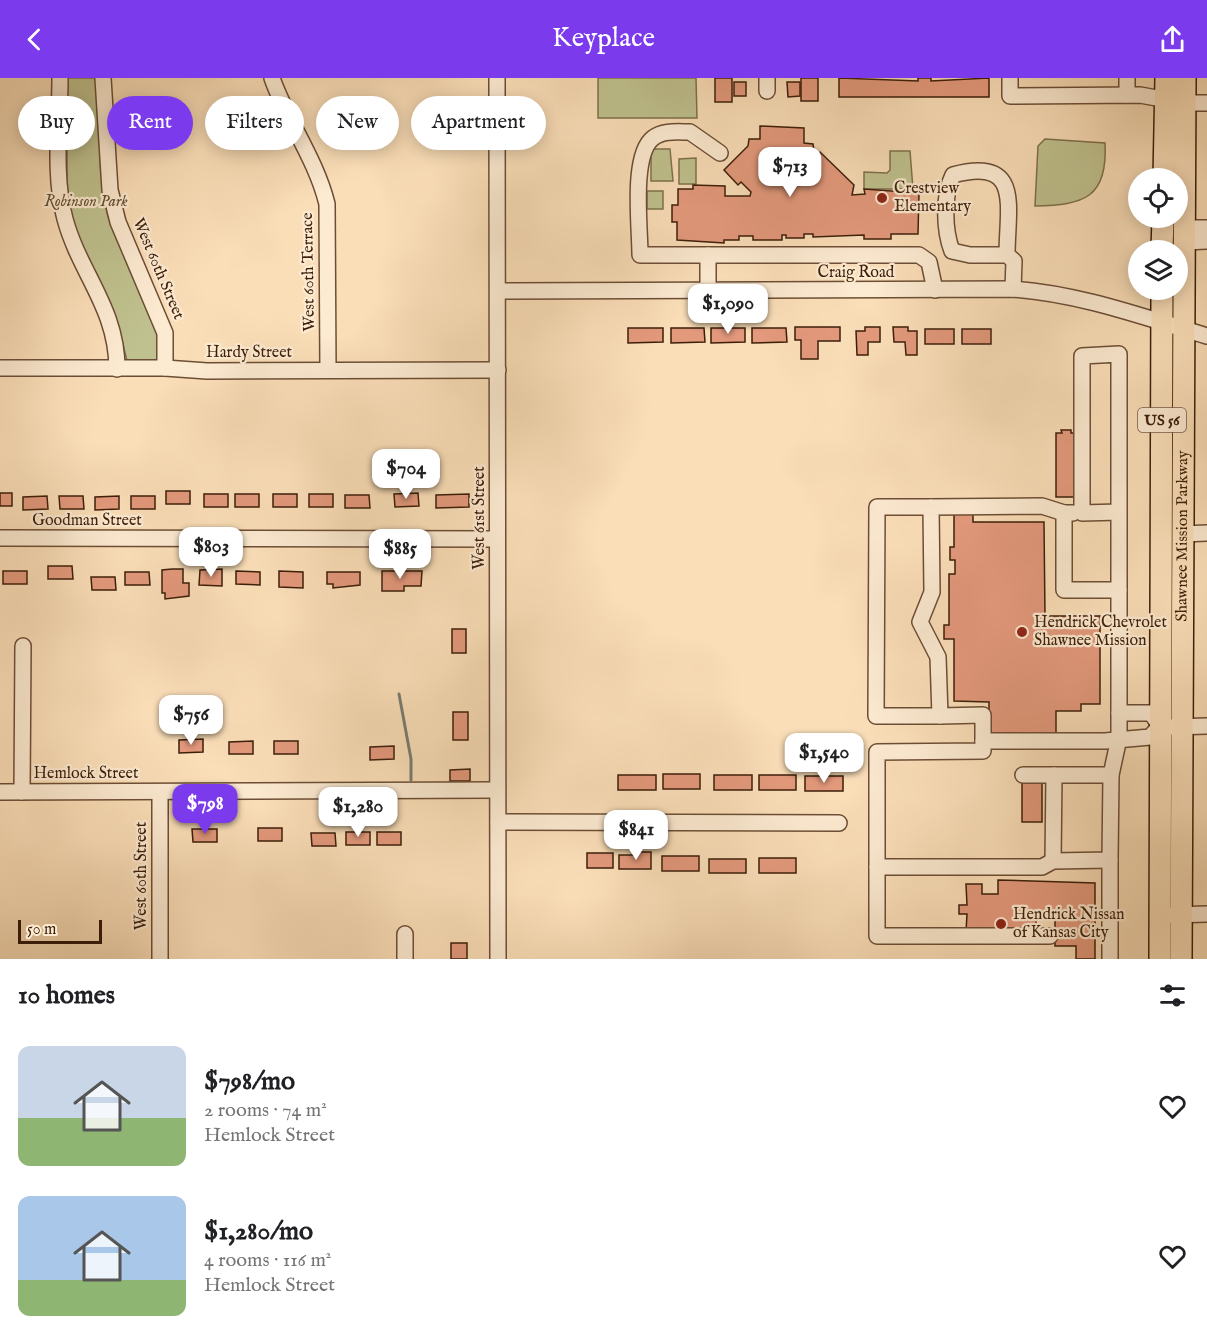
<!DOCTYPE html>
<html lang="en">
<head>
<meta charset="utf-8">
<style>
	:root { --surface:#fff; --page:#f6f6f6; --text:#202124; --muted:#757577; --accent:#7c3aed }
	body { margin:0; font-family:"IM FELL English",serif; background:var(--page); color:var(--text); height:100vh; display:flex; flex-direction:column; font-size:22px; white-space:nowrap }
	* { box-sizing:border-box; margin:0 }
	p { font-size:20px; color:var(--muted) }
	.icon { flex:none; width:33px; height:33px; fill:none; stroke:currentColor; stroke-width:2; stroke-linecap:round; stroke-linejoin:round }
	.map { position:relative; height:881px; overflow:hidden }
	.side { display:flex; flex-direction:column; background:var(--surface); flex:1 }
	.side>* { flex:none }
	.hud { position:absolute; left:18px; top:18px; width:600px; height:54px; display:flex; gap:12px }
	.buttons { position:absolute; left:1128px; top:90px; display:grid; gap:12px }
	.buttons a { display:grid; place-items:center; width:60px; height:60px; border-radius:50%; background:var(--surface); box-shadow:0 3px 15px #0003; font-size:30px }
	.scale { position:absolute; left:18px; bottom:15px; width:84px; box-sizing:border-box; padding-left:6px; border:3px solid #3c1e09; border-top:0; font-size:16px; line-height:21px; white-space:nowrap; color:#3c1e09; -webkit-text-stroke:4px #fcead1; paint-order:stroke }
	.price { position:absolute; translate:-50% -51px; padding:0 14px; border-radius:12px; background:#fff; color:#222; font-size:20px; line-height:39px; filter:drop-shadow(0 2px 3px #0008) }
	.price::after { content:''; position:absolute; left:50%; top:36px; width:18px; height:14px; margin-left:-9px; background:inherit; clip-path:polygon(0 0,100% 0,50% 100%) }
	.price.current { background:var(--accent); color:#fff }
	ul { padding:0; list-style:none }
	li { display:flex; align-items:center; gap:18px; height:150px; padding:0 18px }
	li span { display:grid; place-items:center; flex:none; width:168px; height:120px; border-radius:12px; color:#555 }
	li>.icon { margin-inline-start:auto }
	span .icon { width:72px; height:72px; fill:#fffc; stroke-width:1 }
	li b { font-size:26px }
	h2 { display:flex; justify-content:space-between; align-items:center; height:72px; padding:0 18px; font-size:26px }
	.pill { padding:0 21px; border-radius:27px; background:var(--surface); box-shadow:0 3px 15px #0003; font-size:21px; line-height:54px }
	.pill.current { background:var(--accent); color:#fff }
	header { display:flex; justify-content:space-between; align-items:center; height:78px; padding:0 18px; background:var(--accent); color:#fff; font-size:27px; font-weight:600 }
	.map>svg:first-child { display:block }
	.green { fill:#bfc18e; stroke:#7e704c; stroke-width:1.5 }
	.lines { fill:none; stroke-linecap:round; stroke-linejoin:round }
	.stream { stroke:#797c73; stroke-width:3 }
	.building { fill:#e3997c; stroke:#3c1e09; stroke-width:1.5 }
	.minor-casing { stroke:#6c4e35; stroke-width:18 }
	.highway-casing { stroke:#3c1e09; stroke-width:24 }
	.minor { stroke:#fcead1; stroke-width:15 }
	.highway { stroke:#fadeb8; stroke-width:21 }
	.poi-dot { fill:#8f2418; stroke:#fcead1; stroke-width:2 }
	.labels { text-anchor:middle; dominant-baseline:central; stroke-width:4.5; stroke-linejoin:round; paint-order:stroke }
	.shield { fill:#fcead1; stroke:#765b45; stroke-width:1.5 }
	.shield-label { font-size:15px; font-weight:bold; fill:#3c1e09 }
	.poi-label { font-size:16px; fill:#3c1e09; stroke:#fcead1; text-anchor:start }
	.park-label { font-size:16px; font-style:italic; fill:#634f31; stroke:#fcead1 }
	.street-label { font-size:16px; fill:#3c1e09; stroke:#fcead1 }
</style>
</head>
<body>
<header><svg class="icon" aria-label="back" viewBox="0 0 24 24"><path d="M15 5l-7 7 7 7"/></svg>Keyplace<svg class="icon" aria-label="share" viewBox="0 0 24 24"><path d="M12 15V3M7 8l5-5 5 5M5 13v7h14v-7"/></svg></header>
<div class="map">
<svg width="1207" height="881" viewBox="0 0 1207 881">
	<rect width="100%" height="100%" fill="#fadeb8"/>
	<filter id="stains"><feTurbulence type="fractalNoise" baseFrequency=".00333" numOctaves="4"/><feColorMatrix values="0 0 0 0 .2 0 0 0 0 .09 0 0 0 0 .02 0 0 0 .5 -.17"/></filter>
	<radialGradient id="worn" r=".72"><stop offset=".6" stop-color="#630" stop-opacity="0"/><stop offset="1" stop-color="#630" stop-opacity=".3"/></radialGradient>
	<g class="green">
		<path d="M 67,0 L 99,0 C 100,44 97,92 107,134 C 117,176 152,210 158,253 C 160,262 159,272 159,281 L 156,284 L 127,283 L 118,246 L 71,144 L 67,126 Z"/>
		<polygon points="598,0 696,0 697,40 598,40"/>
		<path d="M 1045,61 L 1105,65 C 1108,120 1084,127 1035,128 L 1038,68 Z"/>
		<polygon points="651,71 670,71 673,103 651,103"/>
		<polygon points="890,73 910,73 913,111 864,111 864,94 887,95 890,92"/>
		<polygon points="696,80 696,106 679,106 679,81"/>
		<rect x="647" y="113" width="16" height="18"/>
	</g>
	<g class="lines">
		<polyline class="stream" points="399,616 411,681 411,702"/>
	</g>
	<g class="building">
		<rect x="715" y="0" width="17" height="24"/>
		<rect x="801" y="0" width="17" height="23"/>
		<polygon points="839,0 918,3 918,0 931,0 931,3 989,0 989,19 839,19"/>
		<rect x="734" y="4" width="12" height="14"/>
		<polygon points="787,4 800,4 800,18 788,19"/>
		<polygon points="760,48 804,50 804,65 813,66 815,80 820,74 854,107 852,117 865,116 864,111 919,115 918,156 891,156 891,161 864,161 864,157 813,159 813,156 804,156 804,160 786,160 786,157 782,157 782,162 753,162 753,158 739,158 739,162 724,162 724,165 677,162 677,144 672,144 672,127 678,127 678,111 693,111 693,107 725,108 725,118 750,118 751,114 741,104 738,107 724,92 748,68 749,61 760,61"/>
		<polygon points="795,249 840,249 840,263 818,263 818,281 801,281 801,262 795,262"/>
		<polygon points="865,249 880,249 880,264 868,264 868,277 857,277 856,253 865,253"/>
		<polygon points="893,249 908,249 908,253 917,253 917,277 906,277 905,264 894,264"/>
		<polygon points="628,250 663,250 663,264 628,265"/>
		<polygon points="671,250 704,250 705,264 671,265"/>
		<polygon points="711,250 745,250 745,264 711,265"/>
		<polygon points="752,250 786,250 787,264 752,265"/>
		<rect x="925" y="251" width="29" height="15"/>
		<rect x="962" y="251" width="29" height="15"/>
		<polygon points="1061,352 1071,352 1071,355 1076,355 1077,419 1056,419 1056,355 1062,355"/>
		<rect x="166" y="413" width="24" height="13"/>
		<rect x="0" y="415" width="12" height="13"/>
		<polygon points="418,415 419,428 395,429 394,416"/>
		<rect x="204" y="416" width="24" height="13"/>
		<rect x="235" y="416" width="24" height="13"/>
		<rect x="273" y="416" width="24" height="13"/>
		<rect x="309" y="416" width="24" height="13"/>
		<polygon points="469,416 469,429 436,430 436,417"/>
		<polygon points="345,417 369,417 370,430 345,430"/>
		<polygon points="47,418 48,431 23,432 23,419"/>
		<polygon points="59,418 83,418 84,431 60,431"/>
		<polygon points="119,418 119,431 95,432 95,419"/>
		<rect x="131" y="418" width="24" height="13"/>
		<polygon points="954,435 973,435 973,444 1044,444 1045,538 1100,538 1100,626 1081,626 1081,633 1056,633 1056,655 1017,655 1017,670 989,670 989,624 954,623 954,561 944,561 944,547 949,547 949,496 955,496 955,482 950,482 950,469 954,469"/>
		<polygon points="48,488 72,488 73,501 48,501"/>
		<polygon points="172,491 183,491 183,505 189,505 189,518 165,521 165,515 162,515 162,492"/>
		<polygon points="222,491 222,508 199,507 200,492"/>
		<rect x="3" y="493" width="24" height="13"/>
		<polygon points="236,493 260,494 260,507 236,506"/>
		<polygon points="279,493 303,494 303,510 279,509"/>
		<polygon points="382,493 422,493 421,508 404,508 404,513 382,513"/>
		<polygon points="125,494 149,494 150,507 125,507"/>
		<polygon points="327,494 360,494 360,507 333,510 333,506 327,506"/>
		<polygon points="91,499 115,499 116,512 92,512"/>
		<rect x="452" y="551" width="14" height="24"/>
		<rect x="453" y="634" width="15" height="28"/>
		<polygon points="203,661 203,674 179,675 179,662"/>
		<polygon points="253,663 253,676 229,676 229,664"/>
		<rect x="274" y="663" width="24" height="13"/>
		<polygon points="394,668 394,681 370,682 370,669"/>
		<polygon points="470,691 470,703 450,703 450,692"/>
		<rect x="663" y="696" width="37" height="15"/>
		<rect x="618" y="697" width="38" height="15"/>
		<rect x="714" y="697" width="38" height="15"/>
		<rect x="759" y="697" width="37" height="15"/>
		<rect x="805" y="698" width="38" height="15"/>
		<rect x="1022" y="701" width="20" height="43"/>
		<rect x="258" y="750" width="24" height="13"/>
		<polygon points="192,751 217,751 217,764 193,764"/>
		<rect x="346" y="754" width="24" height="13"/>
		<rect x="377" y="754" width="24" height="13"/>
		<polygon points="311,755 335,755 336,768 312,768"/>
		<polygon points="636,774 651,774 651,791 619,791 619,777 636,777"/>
		<rect x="587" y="775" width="26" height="15"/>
		<rect x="662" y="778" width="37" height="15"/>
		<rect x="759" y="780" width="37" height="15"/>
		<rect x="709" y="781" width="37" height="14"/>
		<polygon points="998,802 1095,805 1095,881 1076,881 1076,868 1055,868 1055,839 1036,839 1036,854 966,854 967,836 959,836 959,827 967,827 966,806 982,806 982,816 998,816"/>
		<rect x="451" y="865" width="16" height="16"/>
	</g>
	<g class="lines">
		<defs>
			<g id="minor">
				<path d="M 60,0 C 60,45 53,97 65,141 C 80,196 117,230 117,291"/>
				<polyline points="103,0 110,112 118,144 165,255 165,290"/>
				<path d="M 272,0 C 287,43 316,81 327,126 L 328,292"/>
				<polyline points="497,0 498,881"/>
				<polyline points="767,0 767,13"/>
				<polyline points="1010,0 1010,18 1140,17 1185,25 1207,25"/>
				<polyline points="1127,17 1127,0"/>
				<path d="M 720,75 L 690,54 C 678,54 663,52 653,60 C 631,77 640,149 640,177 L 919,177 L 929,184 L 935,212"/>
				<polyline points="1184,150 1207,150"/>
				<polyline points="1184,164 1207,163"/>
				<path d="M 1007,177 C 1007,129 1023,78 953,97 C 943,117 944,152 952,173 L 970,177 L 1007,177 L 1014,183 L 1013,211"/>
				<path d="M 498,213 L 1013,211 C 1081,216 1143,239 1207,258"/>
				<polyline points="708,213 708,177"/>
				<polyline points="0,290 165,290 207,293 498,292"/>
				<polyline points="931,429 877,429 876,638 940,638"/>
				<polyline points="1073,435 1064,435 1064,512 1119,512"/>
				<polyline points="1182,456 1207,455"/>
				<polyline points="0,460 497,461"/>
				<polyline points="1119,635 1151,635 1160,648"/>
				<polyline points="1172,649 1207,648"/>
				<polyline points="983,663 1105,663 1150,659 1160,648"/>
				<polyline points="1023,697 1054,697"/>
				<polyline points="0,714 496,712"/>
				<polyline points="22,714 23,568"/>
				<polyline points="160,715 160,881"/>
				<polyline points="498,744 839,745"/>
				<polyline points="1053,783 1054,697 1111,697"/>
				<polyline points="877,789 1042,789 1053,783 1110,782 1111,697 1119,660 1119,276 1082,278 1082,435 1119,434"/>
				<polyline points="1172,837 1207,836"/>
				<polyline points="405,856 405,881"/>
				<polyline points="1050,858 877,858 877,674 983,673 983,637 940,638 938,579 920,544 932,514 931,429 1042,428 1064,435"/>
				<polyline points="1110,881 1110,782"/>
			</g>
			<g id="highway">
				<polyline points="1164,100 1166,0"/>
				<polyline points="1162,172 1163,140"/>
				<polyline points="1160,881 1162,212"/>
				<path id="s1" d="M 1181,881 L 1185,0"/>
			</g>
		</defs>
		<use href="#minor" class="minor-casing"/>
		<use href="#highway" class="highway-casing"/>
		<use href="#minor" class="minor"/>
		<use href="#highway" class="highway"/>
	</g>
	<g class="poi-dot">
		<circle cx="882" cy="120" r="6"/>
		<circle cx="1022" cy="554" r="6"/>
		<circle cx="1001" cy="846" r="6"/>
	</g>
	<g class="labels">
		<rect class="shield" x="1138" y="330" width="48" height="24" rx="4.5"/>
		<g class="shield-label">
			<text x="1162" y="342">US 56</text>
		</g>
		<g class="poi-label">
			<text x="894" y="111">Crestview<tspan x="894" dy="18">Elementary</tspan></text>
			<text x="1034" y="545">Hendrick Chevrolet<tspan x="1034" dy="18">Shawnee Mission</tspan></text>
			<text x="1013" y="837">Hendrick Nissan<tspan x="1013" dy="18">of Kansas City</tspan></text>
		</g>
		<g class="park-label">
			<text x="86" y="124">Robinson Park</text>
		</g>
		<g class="street-label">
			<text transform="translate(158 191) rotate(67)">West 60th Street</text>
			<text transform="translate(309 194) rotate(-91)">West 60th Terrace</text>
			<text x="856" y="195">Craig Road</text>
			<text x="249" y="275">Hardy Street</text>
			<text transform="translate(480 440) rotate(-90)">West 61st Street</text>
			<text x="87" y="443">Goodman Street</text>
			<text stroke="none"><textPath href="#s1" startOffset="423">Shawnee Mission Parkway</textPath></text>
			<text x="86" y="696">Hemlock Street</text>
			<text transform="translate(142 798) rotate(-90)">West 60th Street</text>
		</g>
	</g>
	<rect width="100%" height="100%" filter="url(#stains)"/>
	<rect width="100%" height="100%" fill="url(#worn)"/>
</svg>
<div class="buttons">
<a><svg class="icon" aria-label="locate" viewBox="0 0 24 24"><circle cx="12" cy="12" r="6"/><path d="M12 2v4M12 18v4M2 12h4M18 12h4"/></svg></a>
<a><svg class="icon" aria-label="layers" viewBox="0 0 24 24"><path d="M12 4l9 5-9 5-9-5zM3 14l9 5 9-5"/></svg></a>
</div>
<div class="scale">50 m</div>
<b class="price" style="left:790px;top:120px">$713</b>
<b class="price" style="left:728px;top:257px">$1,090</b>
<b class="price" style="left:406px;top:422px">$704</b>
<b class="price" style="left:211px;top:500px">$803</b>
<b class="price" style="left:400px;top:502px">$885</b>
<b class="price" style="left:191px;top:668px">$756</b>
<b class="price" style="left:824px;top:706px">$1,540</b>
<b class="price current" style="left:205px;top:757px">$798</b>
<b class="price" style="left:358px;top:760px">$1,280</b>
<b class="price" style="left:636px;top:783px">$841</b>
<div class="hud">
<a class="pill">Buy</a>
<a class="pill current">Rent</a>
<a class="pill">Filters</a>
<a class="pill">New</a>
<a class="pill">Apartment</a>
</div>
</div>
<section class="side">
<h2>10 homes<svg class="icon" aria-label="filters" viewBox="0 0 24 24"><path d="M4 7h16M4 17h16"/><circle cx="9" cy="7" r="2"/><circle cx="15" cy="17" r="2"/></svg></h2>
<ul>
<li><span style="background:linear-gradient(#c9d6e8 60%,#8fb573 0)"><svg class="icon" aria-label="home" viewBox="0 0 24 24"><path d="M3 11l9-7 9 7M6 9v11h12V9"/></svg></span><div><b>$798/mo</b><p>2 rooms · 74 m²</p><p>Hemlock Street</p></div><svg class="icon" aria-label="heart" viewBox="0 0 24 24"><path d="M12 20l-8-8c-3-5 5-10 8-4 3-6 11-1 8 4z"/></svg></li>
<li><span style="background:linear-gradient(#a9c7e8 70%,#8fb573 0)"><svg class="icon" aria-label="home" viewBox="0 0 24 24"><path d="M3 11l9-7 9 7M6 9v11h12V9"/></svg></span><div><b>$1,280/mo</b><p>4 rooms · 116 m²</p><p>Hemlock Street</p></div><svg class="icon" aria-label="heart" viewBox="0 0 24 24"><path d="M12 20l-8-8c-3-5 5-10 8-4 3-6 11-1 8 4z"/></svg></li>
</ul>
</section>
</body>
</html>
